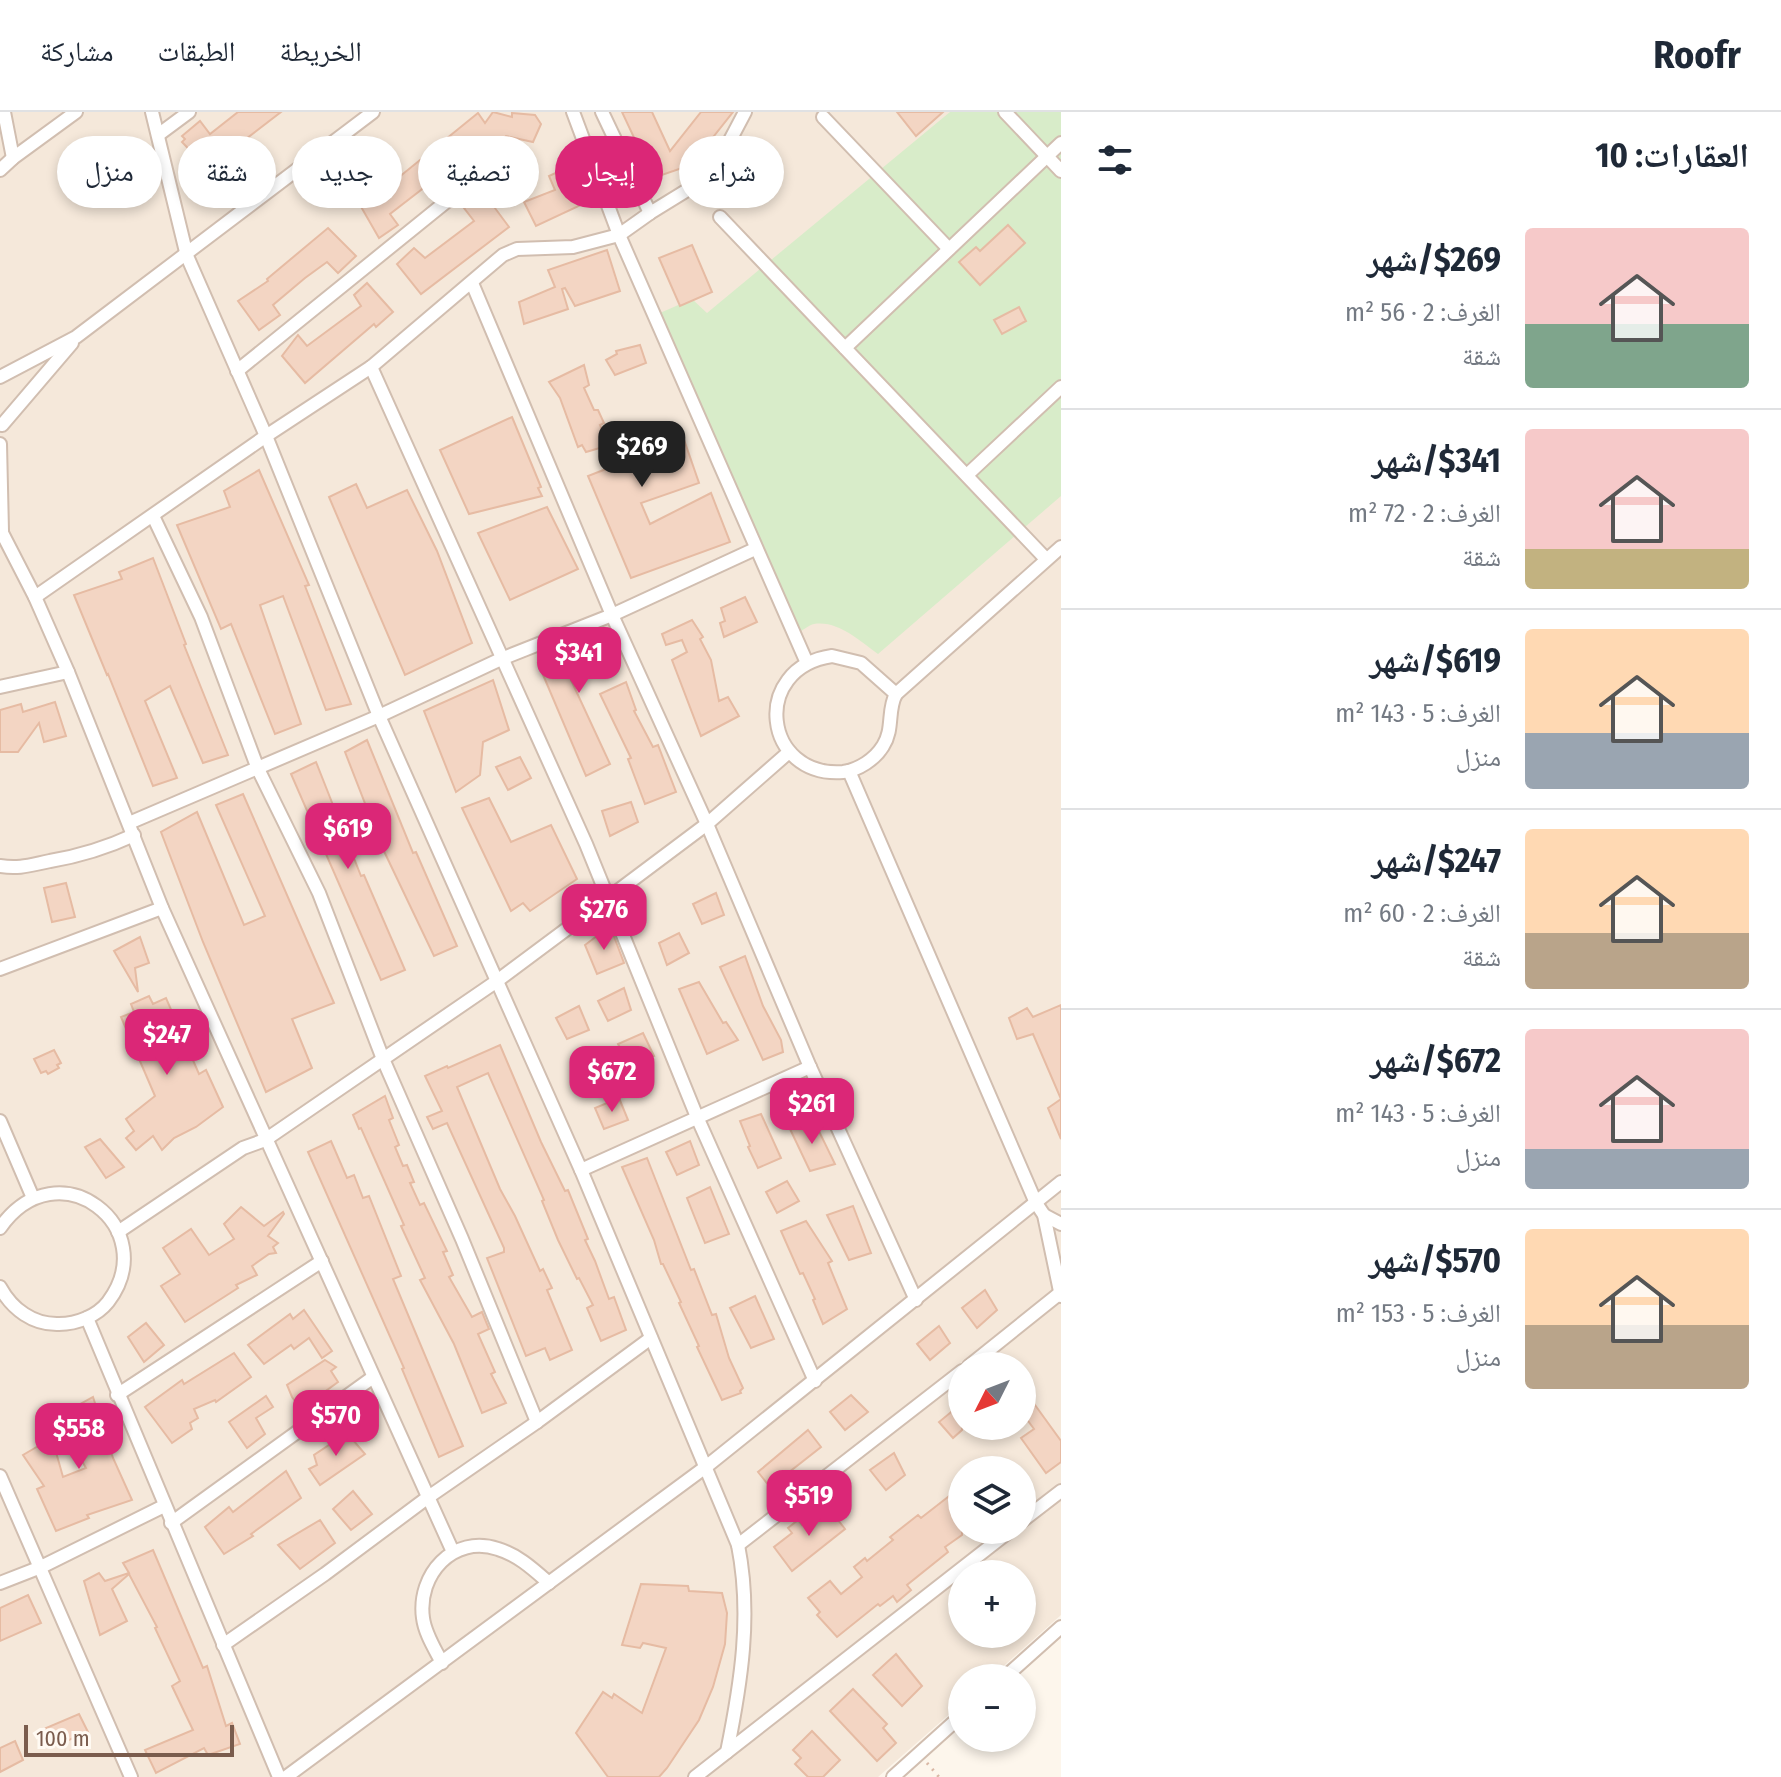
<!DOCTYPE html>
<html lang="ar">
<head>
<meta charset="utf-8">
<style>
	:root { --surface:#fff; --page:#f6f6f7; --text:#1f2937; --muted:#747a83; --line:#e0e1e3; --accent:#db2777 }
	body { margin:0; font-family:"Fira Sans Condensed","Noto Naskh Arabic",sans-serif; background:var(--page); color:var(--text); direction:rtl; height:100vh; display:flex; flex-direction:column; font-size:30px; white-space:nowrap }
	* { box-sizing:border-box; margin:0 }
	p { font-size:26px; color:var(--muted) }
	.icon { flex:none; width:44px; height:44px; fill:none; stroke:currentColor; stroke-width:2; stroke-linecap:round; stroke-linejoin:round }
	.map { position:relative; flex:1; overflow:hidden; direction:ltr }
	.drawer { display:flex; flex-direction:column; background:var(--surface); width:720px }
	.drawer>* { flex:none }
	.guide { position:absolute; left:24px; top:24px; width:760px; height:72px; direction:rtl; display:flex; gap:16px }
	.needle { width:52px; rotate:228deg }
	.fabs { position:absolute; left:948px; top:1240px; display:grid; gap:16px }
	.fabs a { display:grid; place-items:center; width:88px; height:88px; border-radius:50%; background:var(--surface); box-shadow:0 4px 12px #0003; font-size:40px }
	.scale { position:absolute; left:24px; bottom:20px; width:210px; box-sizing:border-box; padding-left:8px; border:4px solid #7a5c4d; border-top:0; font-size:22px; line-height:28px; white-space:nowrap; color:#7a5c4d; -webkit-text-stroke:6px #fffaf3; paint-order:stroke }
	.price { position:absolute; translate:-50% -68px; padding:0 18px; border-radius:16px; background:var(--accent); color:#fff; font-size:26px; line-height:52px; filter:drop-shadow(0 2px 4px #0008) }
	.price::after { content:''; position:absolute; left:50%; top:48px; width:24px; height:18px; margin-left:-12px; background:inherit; clip-path:polygon(0 0,100% 0,50% 100%) }
	.price.selected { background:#222; color:#fff }
	ul { padding:0; list-style:none }
	li { display:flex; align-items:center; gap:24px; height:200px; padding:0 32px }
	li+li { border-top:2px solid var(--line) }
	li span { display:grid; place-items:center; flex:none; width:224px; height:160px; border-radius:8px; color:#555 }
	li>.icon { margin-inline-start:auto }
	span .icon { width:96px; height:96px; fill:#fffc; stroke-width:1 }
	li b { font-size:34px }
	h2 { display:flex; justify-content:space-between; align-items:center; height:96px; padding:0 32px; font-size:34px }
	.pill { padding:0 28px; border-radius:36px; background:var(--surface); box-shadow:0 4px 12px #0003; font-size:28px; line-height:72px }
	.pill.selected { background:var(--accent); color:#fff }
	header { display:flex; align-items:center; gap:48px; box-sizing:border-box; height:112px; padding:0 40px; background:var(--surface); border-bottom:2px solid var(--line) }
	header strong { font-size:38px }
	nav { display:flex; gap:44px; margin-inline-start:auto; font-size:28px }
	main { display:flex; flex:1; min-height:0 }
	.map>svg:first-child { display:block }
	.residential { fill:#f5e8da; fill-rule:evenodd }
	.green { fill:#d8ecc9 }
	.building { fill:#f3d5c3; stroke:#e6bba3; stroke-width:2 }
	.lines { fill:none; stroke-linecap:round; stroke-linejoin:round }
	.street-casing { stroke:#d1beb0; stroke-width:16 }
	.path { stroke:#d9b8a5; stroke-width:3; stroke-dasharray:2 6; stroke-linecap:butt }
	.street { stroke:#fff; stroke-width:12 }
</style>
</head>
<body>
<header>
<strong>Roofr</strong>
<nav><a>الخريطة</a><a>الطبقات</a><a>مشاركة</a></nav>
</header>
<main>
<section class="drawer">
<h2>العقارات: 10<svg class="icon" aria-label="filters" viewBox="0 0 24 24"><path d="M4 7h16M4 17h16"/><circle cx="9" cy="7" r="2"/><circle cx="15" cy="17" r="2"/></svg></h2>
<ul>
<li><span style="background:linear-gradient(#f6c9c9 60%,#7fa58c 0)"><svg class="icon" aria-label="home" viewBox="0 0 24 24"><path d="M3 11l9-7 9 7M6 9v11h12V9"/></svg></span><div><b>$269/شهر</b><p>الغرف: 2 · 56 m²</p><p>شقة</p></div></li>
<li><span style="background:linear-gradient(#f6c9c9 75%,#c2b280 0)"><svg class="icon" aria-label="home" viewBox="0 0 24 24"><path d="M3 11l9-7 9 7M6 9v11h12V9"/></svg></span><div><b>$341/شهر</b><p>الغرف: 2 · 72 m²</p><p>شقة</p></div></li>
<li><span style="background:linear-gradient(#ffd9b3 65%,#9aa5b1 0)"><svg class="icon" aria-label="home" viewBox="0 0 24 24"><path d="M3 11l9-7 9 7M6 9v11h12V9"/></svg></span><div><b>$619/شهر</b><p>الغرف: 5 · 143 m²</p><p>منزل</p></div></li>
<li><span style="background:linear-gradient(#ffd9b3 65%,#b9a48a 0)"><svg class="icon" aria-label="home" viewBox="0 0 24 24"><path d="M3 11l9-7 9 7M6 9v11h12V9"/></svg></span><div><b>$247/شهر</b><p>الغرف: 2 · 60 m²</p><p>شقة</p></div></li>
<li><span style="background:linear-gradient(#f6c9c9 75%,#9aa5b1 0)"><svg class="icon" aria-label="home" viewBox="0 0 24 24"><path d="M3 11l9-7 9 7M6 9v11h12V9"/></svg></span><div><b>$672/شهر</b><p>الغرف: 5 · 143 m²</p><p>منزل</p></div></li>
<li><span style="background:linear-gradient(#ffd9b3 60%,#b9a48a 0)"><svg class="icon" aria-label="home" viewBox="0 0 24 24"><path d="M3 11l9-7 9 7M6 9v11h12V9"/></svg></span><div><b>$570/شهر</b><p>الغرف: 5 · 153 m²</p><p>منزل</p></div></li>
</ul>
</section>
<div class="map">
<svg width="1061" height="1665" viewBox="0 0 1061 1665">
	<rect width="100%" height="100%" fill="#fdf6ec"/>
	<path class="residential" d="M 0,0 L 1061,0 L 1061,1503 L 990,1566 L 962,1566 L 962,1591 L 878,1665 L 0,1665 ZM 962,1254 L 1022,1254 L 1022,1314 L 962,1314 ZM 962,1358 L 1022,1358 L 1022,1418 L 962,1418 ZM 962,1462 L 1022,1462 L 1022,1522 L 962,1522 Z"/>
	<path class="green" d="M 950,0 L 1061,0 L 1061,384 L 878,542 C 861,530 838,508 814,512 C 809,513 802,519 797,521 L 660,201 L 692,187 L 707,201 Z"/>
	<g class="building">
		<polygon points="238,0 281,0 208,56 202,46 199,48 182,30 185,27 182,24 200,9 210,22"/>
		<polygon points="493,0 512,5 512,1 535,3 541,12 533,30 506,24 502,29 483,30 390,102 398,113 379,126 360,93 375,81 377,83 478,1 485,11"/>
		<polygon points="622,0 652,0 670,39 701,0 733,0 691,53 653,66"/>
		<polygon points="897,0 943,0 916,24"/>
		<polygon points="573,53 583,92 536,114 524,90 555,78 549,64"/>
		<polygon points="486,84 509,115 421,182 397,152 414,136 425,146 474,109 464,96"/>
		<polygon points="1008,113 1025,131 980,173 959,150 976,135 980,139"/>
		<polygon points="328,116 356,144 338,161 327,150 305,166 273,193 280,203 259,218 238,189 268,169 267,167"/>
		<polygon points="692,133 712,180 680,194 659,146"/>
		<polygon points="607,138 620,179 575,194 565,176 562,177 568,197 524,212 519,190 555,175 548,158"/>
		<polygon points="367,171 393,200 376,215 374,212 305,271 282,244 298,223 307,234 361,194 354,183"/>
		<polygon points="1019,195 1026,209 1002,222 994,208"/>
		<polygon points="640,233 646,251 615,263 606,248 617,242 616,239"/>
		<polygon points="584,253 589,273 584,276 594,298 598,298 604,311 600,313 616,352 638,343 635,337 681,319 699,371 641,391 650,412 711,381 730,430 631,466 588,364 606,357 603,335 586,340 582,333 578,335 560,286 549,270"/>
		<polygon points="512,305 541,375 538,376 542,384 469,402 440,338"/>
		<polygon points="259,358 309,473 305,474 351,592 326,598 283,484 260,493 301,612 275,622 231,512 221,517 177,413 230,395 224,379"/>
		<polygon points="356,372 367,396 407,378 437,439 472,531 405,563 329,385"/>
		<polygon points="547,395 578,457 510,488 478,421"/>
		<polygon points="153,446 186,532 184,533 228,643 203,651 170,574 145,589 177,666 153,674 108,562 107,563 74,483 122,467 119,460"/>
		<polygon points="745,485 757,510 724,525 720,511 725,509 721,496"/>
		<polygon points="692,508 703,525 700,527 711,548 719,589 728,585 739,604 701,624 672,548 687,540 682,528 666,533 662,522"/>
		<polygon points="604,518 618,551 571,568 610,652 586,664 538,551 575,539 573,533"/>
		<polygon points="493,568 509,618 483,630 480,663 456,680 424,599"/>
		<polygon points="626,570 636,598 634,599 653,635 658,633 676,680 645,692 628,647 631,646 600,582"/>
		<polygon points="55,590 66,624 44,630 39,611 18,640 0,640 0,598 21,592 23,600"/>
		<polygon points="367,628 413,741 416,740 457,834 434,844 382,735 345,640"/>
		<polygon points="520,645 531,666 508,678 496,655"/>
		<polygon points="316,650 361,764 364,763 405,858 381,868 291,662"/>
		<polygon points="243,682 334,891 292,907 312,956 266,980 203,830 161,720 197,700 244,813 265,804 216,693"/>
		<polygon points="489,686 511,730 551,713 577,767 530,799 523,791 511,799 462,696"/>
		<polygon points="631,690 638,710 610,724 602,699"/>
		<polygon points="66,771 75,805 52,810 44,776"/>
		<polygon points="716,781 724,803 702,812 693,792"/>
		<polygon points="610,814 624,851 597,862 585,833"/>
		<polygon points="679,821 689,841 667,853 659,831"/>
		<polygon points="140,825 149,851 135,856 138,880 114,839"/>
		<polygon points="745,844 763,894 781,928 783,940 763,948 720,855"/>
		<polygon points="699,870 723,911 726,910 738,928 707,942 679,877"/>
		<polygon points="624,876 631,898 608,909 598,889"/>
		<polygon points="149,884 153,892 166,886 199,962 206,958 223,995 196,1015 174,1026 162,1038 153,1024 136,1038 126,1026 134,1019 126,1007 155,984 121,905 134,900 131,892"/>
		<polygon points="1061,893 1061,1027 1048,996 1061,987 1033,922 1017,927 1009,906 1027,896 1033,905"/>
		<polygon points="579,894 589,918 567,927 556,906"/>
		<polygon points="643,921 654,944 628,952 618,932"/>
		<polygon points="500,933 541,1030 565,1079 568,1078 588,1127 585,1128 595,1149 609,1187 614,1185 626,1218 601,1229 587,1196 593,1193 579,1166 577,1167 558,1128 542,1089 544,1088 488,961 457,975 500,1077 515,1104 540,1159 543,1157 552,1176 547,1178 572,1238 550,1248 545,1236 526,1244 487,1146 504,1140 504,1136 447,1011 433,1017 427,1005 442,999 425,964 447,954 448,956"/>
		<polygon points="54,938 61,951 57,953 59,956 48,962 46,959 41,961 34,947"/>
		<polygon points="598,940 608,962 585,972 576,950"/>
		<polygon points="385,984 393,1006 389,1008 399,1033 395,1035 403,1054 407,1053 414,1070 410,1071 420,1093 424,1091 447,1139 443,1140 453,1163 449,1165 472,1205 482,1200 489,1217 478,1222 495,1260 491,1262 506,1291 482,1301 454,1232 420,1168 425,1166 401,1114 404,1113 361,1016 359,1017 353,1003"/>
		<polygon points="619,986 628,1008 604,1017 595,996"/>
		<polygon points="761,1002 781,1046 758,1056 748,1035 750,1034 740,1009"/>
		<polygon points="813,1007 835,1052 810,1059 790,1017"/>
		<polygon points="100,1027 124,1055 106,1066 85,1035"/>
		<polygon points="331,1029 347,1066 354,1063 363,1086 369,1084 401,1164 393,1167 463,1334 439,1345 402,1257 404,1256 308,1040"/>
		<polygon points="690,1029 699,1053 677,1063 666,1040"/>
		<polygon points="647,1046 691,1158 694,1157 712,1203 716,1202 729,1246 743,1276 740,1279 741,1281 722,1288 697,1235 699,1234 679,1191 681,1190 663,1152 661,1152 654,1128 622,1055"/>
		<polygon points="787,1069 799,1089 777,1101 766,1080"/>
		<polygon points="710,1075 729,1122 705,1131 687,1086"/>
		<polygon points="853,1094 871,1141 849,1148 827,1103"/>
		<polygon points="241,1095 264,1114 283,1100 284,1102 268,1124 278,1131 273,1135 276,1141 269,1142 252,1154 257,1163 236,1173 238,1176 185,1210 161,1174 180,1162 163,1136 191,1117 209,1143 234,1127 224,1112"/>
		<polygon points="806,1109 832,1149 828,1151 847,1197 823,1212 813,1188 815,1187 803,1161 800,1162 781,1119"/>
		<polygon points="985,1178 997,1198 977,1216 962,1196"/>
		<polygon points="755,1184 774,1227 751,1236 730,1196"/>
		<polygon points="304,1198 332,1239 322,1246 309,1226 294,1237 291,1233 264,1252 248,1233 290,1202 293,1207"/>
		<polygon points="146,1211 164,1233 144,1250 128,1225"/>
		<polygon points="939,1214 950,1231 930,1248 917,1232"/>
		<polygon points="234,1241 251,1265 216,1290 215,1288 194,1297 198,1306 190,1311 192,1317 172,1331 145,1295 182,1268 184,1272"/>
		<polygon points="325,1248 336,1255 331,1259 338,1270 301,1297 292,1285 287,1273"/>
		<polygon points="851,1283 868,1300 845,1318 830,1300"/>
		<polygon points="266,1284 273,1295 256,1306 265,1322 247,1336 229,1310"/>
		<polygon points="93,1285 113,1346 132,1388 87,1403 89,1406 56,1419 37,1377 44,1374 23,1343 52,1326 63,1365 86,1356 57,1305"/>
		<polygon points="962,1291 962,1318 953,1326 939,1310"/>
		<polygon points="1035,1293 1061,1329 1061,1350 1046,1361 1021,1326 1034,1317 1023,1302"/>
		<polygon points="808,1318 821,1335 770,1375 758,1360"/>
		<polygon points="347,1321 365,1342 320,1373 309,1357 317,1353 314,1343"/>
		<polygon points="894,1341 905,1363 886,1378 870,1358"/>
		<polygon points="286,1359 301,1386 251,1422 253,1424 224,1442 205,1415 229,1395 233,1400"/>
		<polygon points="962,1374 962,1423 945,1435 948,1440 907,1473 911,1478 897,1490 893,1484 880,1494 878,1492 837,1525 817,1503 820,1500 808,1486 830,1469 841,1482 862,1465 854,1455 865,1446 867,1449 893,1428 890,1425 918,1403 921,1406"/>
		<polygon points="353,1379 372,1402 351,1418 333,1397"/>
		<polygon points="827,1394 845,1417 792,1459 774,1435 792,1421 788,1416 798,1408 802,1413"/>
		<polygon points="320,1408 335,1431 300,1457 278,1433"/>
		<polygon points="153,1438 203,1556 207,1554 226,1614 232,1611 240,1632 208,1643 204,1636 156,1661 145,1638 193,1618 172,1574 180,1569 155,1516 157,1515 129,1462 112,1477 127,1509 100,1523 84,1469 99,1461 105,1469 129,1461 123,1451"/>
		<polygon points="641,1472 688,1474 689,1479 722,1481 727,1501 725,1532 713,1575 699,1608 667,1656 659,1665 608,1665 576,1621 603,1580 612,1586 614,1582 642,1601 666,1536 643,1531 640,1536 622,1533"/>
		<polygon points="28,1483 41,1511 0,1529 0,1496"/>
		<polygon points="896,1542 922,1574 902,1594 873,1563"/>
		<polygon points="853,1577 887,1612 883,1616 896,1631 877,1649 830,1599"/>
		<polygon points="79,1602 88,1620 52,1635 46,1616"/>
		<polygon points="812,1619 840,1648 823,1665 808,1665 795,1652 801,1646 793,1638"/>
		<polygon points="15,1629 23,1648 0,1660 0,1636"/>
	</g>
	<g class="lines">
		<defs>
			<g id="street">
				<polyline points="4,0 13,46"/>
				<path d="M 152,0 L 187,144 L 266,324 L 379,604 L 581,1058 L 738,1433 C 752,1503 741,1571 727,1640"/>
				<polyline points="573,0 619,123 807,551"/>
				<polyline points="602,0 650,101 702,69 726,36 745,0"/>
				<polyline points="1005,0 1061,59"/>
				<polyline points="823,5 949,137"/>
				<polyline points="158,23 189,0"/>
				<polyline points="0,58 13,46 76,0"/>
				<polyline points="720,105 1046,447"/>
				<polyline points="472,171 612,503 707,712 810,955 916,1188"/>
				<polyline points="845,236 1061,31"/>
				<polyline points="371,255 586,732 697,1005 815,1269"/>
				<polyline points="237,259 478,64 494,58 516,70"/>
				<polyline points="0,265 76,225 373,0"/>
				<polyline points="2,313 72,231"/>
				<polyline points="0,332 2,419"/>
				<polyline points="967,363 1061,275"/>
				<polyline points="153,404 201,505 258,657 319,781 383,947 462,1127 537,1310"/>
				<polyline points="0,417 35,485 68,560 162,796 453,1440"/>
				<polyline points="35,485 266,324 371,255 503,143 517,137 573,135 619,123 650,101"/>
				<path d="M 832,544 L 861,551 L 896,582 C 887,598 894,617 883,634 C 875,647 859,658 843,660 C 763,666 750,556 832,544 Z"/>
				<polyline points="0,575 68,560"/>
				<polyline points="896,582 1061,435"/>
				<polyline points="849,659 1036,1091 1044,1103 1061,1184"/>
				<polyline points="129,711 379,604 501,547 612,503 755,437"/>
				<path d="M 0,754 C 20,757 30,753 50,749 C 80,744 106,736 134,723"/>
				<polyline points="0,857 162,796"/>
				<polyline points="0,1009 33,1086"/>
				<polyline points="581,1058 810,955"/>
				<polyline points="1044,1103 1061,1112"/>
				<path d="M 0,1116 C 58,1033 164,1116 108,1190 C 97,1204 77,1212 59,1212 C 33,1213 12,1197 0,1175"/>
				<polyline points="118,1120 243,1036 265,1028 497,869 607,787 707,712 789,640"/>
				<polyline points="87,1206 279,1665"/>
				<polyline points="969,1254 1060,1181"/>
				<polyline points="117,1283 322,1149"/>
				<polyline points="0,1364 131,1665"/>
				<polyline points="1022,1409 1061,1379"/>
				<polyline points="171,1411 372,1266"/>
				<polyline points="738,1433 962,1259"/>
				<polyline points="0,1471 41,1455 164,1394"/>
				<polyline points="223,1533 325,1462 427,1386 537,1310 651,1226"/>
				<path d="M 442,1551 C 435,1537 425,1522 423,1506 C 417,1463 453,1422 498,1437 C 518,1443 533,1457 549,1471"/>
				<polyline points="1004,1566 1061,1515"/>
				<polyline points="286,1665 707,1354 1061,1070"/>
				<polyline points="695,1665 1011,1418"/>
				<polyline points="893,1665 962,1603"/>
			</g>
		</defs>
		<use href="#street" class="street-casing"/>
		<polyline class="path" points="927,1651 939,1665"/>
		<use href="#street" class="street"/>
	</g>
</svg>
<div class="fabs">
<a><svg class="needle" viewBox="-14 -14 28 28"><path d="M0-13l5 13h-10z" fill="#e53935"/><path d="M0 13l5-13h-10z" fill="#747a83"/></svg></a>
<a><svg class="icon" aria-label="layers" viewBox="0 0 24 24"><path d="M12 4l9 5-9 5-9-5zM3 14l9 5 9-5"/></svg></a>
<a>+</a>
<a>−</a>
</div>
<div class="scale">100 m</div>
<b class="price selected" style="left:642px;top:377px">$269</b>
<b class="price" style="left:579px;top:583px">$341</b>
<b class="price" style="left:348px;top:759px">$619</b>
<b class="price" style="left:604px;top:840px">$276</b>
<b class="price" style="left:167px;top:965px">$247</b>
<b class="price" style="left:612px;top:1002px">$672</b>
<b class="price" style="left:812px;top:1034px">$261</b>
<b class="price" style="left:336px;top:1346px">$570</b>
<b class="price" style="left:79px;top:1359px">$558</b>
<b class="price" style="left:809px;top:1426px">$519</b>
<div class="guide">
<a class="pill">شراء</a>
<a class="pill selected">إيجار</a>
<a class="pill">تصفية</a>
<a class="pill">جديد</a>
<a class="pill">شقة</a>
<a class="pill">منزل</a>
</div>
</div>
</main>
</body>
</html>
